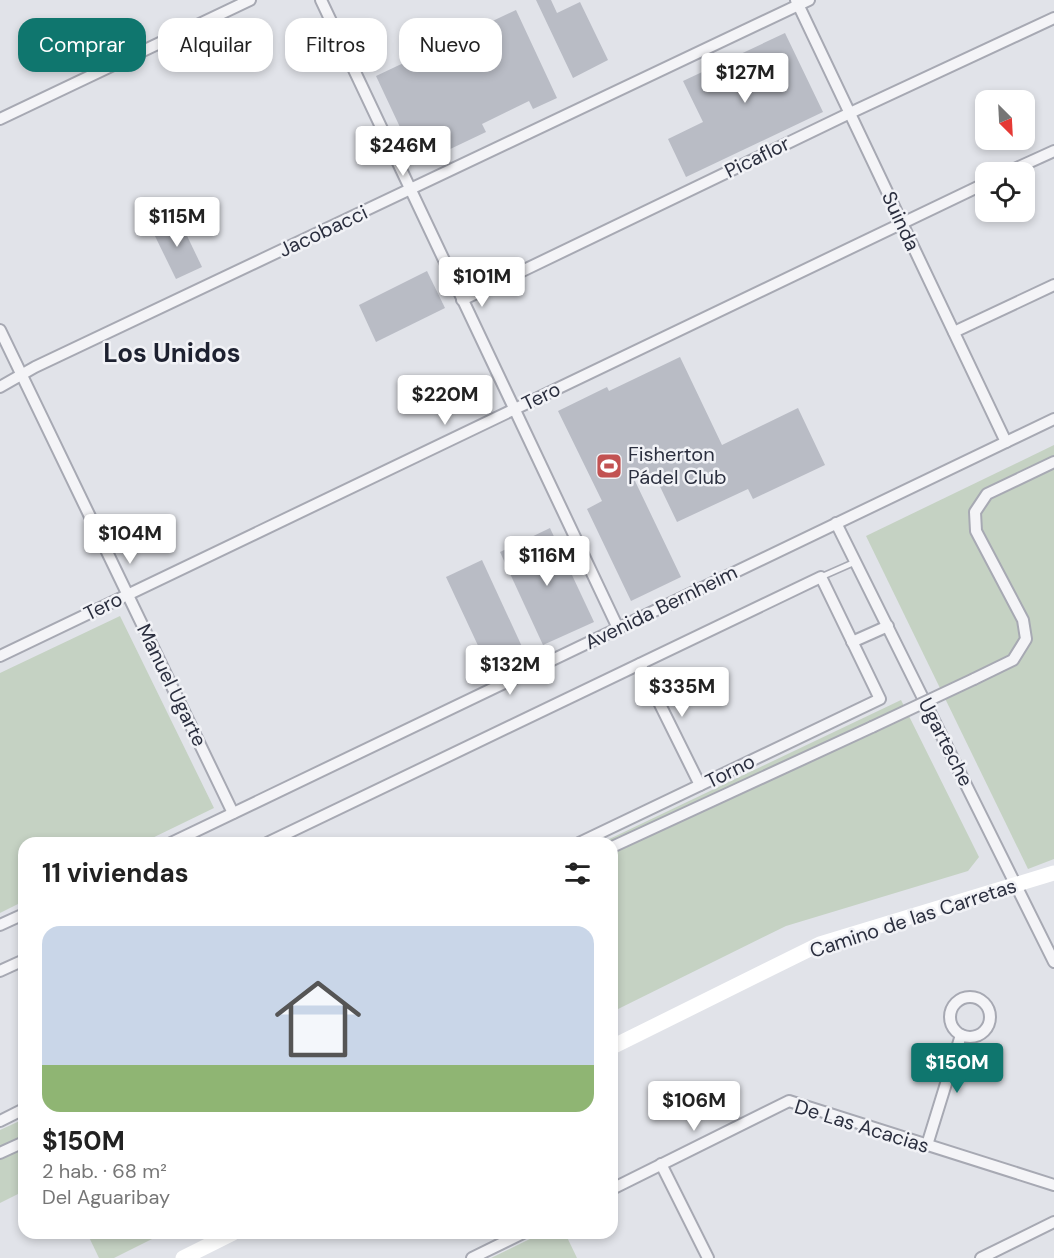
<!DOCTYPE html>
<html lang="es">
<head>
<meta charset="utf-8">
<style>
	:root { --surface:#fff; --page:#f2f2f2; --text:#222; --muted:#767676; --accent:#0f766e }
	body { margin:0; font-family:"DM Sans",sans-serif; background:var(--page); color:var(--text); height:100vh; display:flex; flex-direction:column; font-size:22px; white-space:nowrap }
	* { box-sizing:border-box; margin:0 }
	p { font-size:20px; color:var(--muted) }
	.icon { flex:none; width:33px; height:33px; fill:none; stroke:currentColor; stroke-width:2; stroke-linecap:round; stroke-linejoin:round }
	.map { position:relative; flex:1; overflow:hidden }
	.sheet { position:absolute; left:18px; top:837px; width:600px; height:402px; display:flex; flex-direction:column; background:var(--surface); border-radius:18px; box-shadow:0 3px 9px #0003 }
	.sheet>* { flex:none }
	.hud { position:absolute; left:18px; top:18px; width:600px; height:54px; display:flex; gap:12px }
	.needle { width:39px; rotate:156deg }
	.buttons { position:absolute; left:975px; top:90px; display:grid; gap:12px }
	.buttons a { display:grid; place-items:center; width:60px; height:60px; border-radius:12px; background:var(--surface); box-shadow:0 3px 9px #0003; font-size:30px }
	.price { position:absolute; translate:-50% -51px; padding:0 14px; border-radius:6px; background:#fff; color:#222; font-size:20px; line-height:39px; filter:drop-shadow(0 2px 3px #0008) }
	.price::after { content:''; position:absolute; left:50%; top:36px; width:18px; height:14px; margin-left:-9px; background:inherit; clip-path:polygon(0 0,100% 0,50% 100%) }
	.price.active { background:var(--accent); color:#fff }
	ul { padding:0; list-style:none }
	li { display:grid; align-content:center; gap:12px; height:318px; padding:0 24px }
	li span { display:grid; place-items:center; height:186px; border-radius:18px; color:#555 }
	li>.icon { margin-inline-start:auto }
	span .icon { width:108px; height:108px; fill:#fffc; stroke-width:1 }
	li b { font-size:26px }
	h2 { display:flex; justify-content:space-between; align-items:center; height:72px; padding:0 24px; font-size:26px }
	.tag { padding:0 21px; border-radius:18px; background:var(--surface); box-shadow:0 3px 9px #0003; font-size:21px; line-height:54px }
	.tag.active { background:var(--accent); color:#fff }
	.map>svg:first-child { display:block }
	.green { fill:#c5d2c3 }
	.building { fill:#b9bcc5 }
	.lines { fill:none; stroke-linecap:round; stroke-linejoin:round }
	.lane-casing { stroke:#a7a9b3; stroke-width:8 }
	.street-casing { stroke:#a7a9b3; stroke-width:14 }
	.lane { stroke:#f4f4f7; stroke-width:5 }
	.street { stroke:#f4f4f7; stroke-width:10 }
	.secondary { stroke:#fff; stroke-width:15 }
	.street-bridge-casing { stroke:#a7a9b3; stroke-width:14; stroke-linecap:butt }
	.street-bridge { stroke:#f4f4f7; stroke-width:10 }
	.labels { text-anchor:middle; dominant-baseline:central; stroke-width:5; stroke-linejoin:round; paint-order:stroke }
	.street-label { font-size:20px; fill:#2b2f3f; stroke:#f1f2f6 }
	.poi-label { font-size:20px; fill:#2b2f3f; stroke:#f1f2f6; text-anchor:start }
	.district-label { font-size:26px; font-weight:bold; fill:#1d2130; stroke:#f1f2f6 }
</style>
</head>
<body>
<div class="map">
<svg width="1054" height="1258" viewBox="0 0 1054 1258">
	<rect width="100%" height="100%" fill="#e1e3e9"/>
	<g class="green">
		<polygon points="1054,445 1054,859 1028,869 866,536"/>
		<polygon points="120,616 214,808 142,843 24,843 24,901 0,913 0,673"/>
		<polygon points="901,700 979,857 968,871 786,926 612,1012 612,843 601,843"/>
		<polygon points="24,1119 24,1191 0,1203 0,1130"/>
		<polygon points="87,1233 164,1233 114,1258 99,1258"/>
		<polygon points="542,1233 565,1233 577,1258 491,1258"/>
	</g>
	<g class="building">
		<polygon points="536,0 551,0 557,13 580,2 608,60 573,78"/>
		<polygon points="516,10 557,98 533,109 529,101 482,124 486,132 425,161 414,157 376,76"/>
		<polygon points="785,33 823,112 686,177 668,139 703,122 683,81"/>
		<polygon points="178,217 202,267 176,279 152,230"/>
		<polygon points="427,271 445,308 376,342 359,305"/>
		<polygon points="680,357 722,445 798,408 825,465 753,499 748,489 677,522 653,472 635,481 681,577 631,601 587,509 602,501 558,411 607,387 609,391"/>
		<polygon points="550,528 594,622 543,645 500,552"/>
		<polygon points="482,560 524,651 488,667 446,577"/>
	</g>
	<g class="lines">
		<defs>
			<polyline id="lane" points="821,577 855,562"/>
			<g id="street">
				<polyline points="321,0 618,628"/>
				<polyline points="796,0 1006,442"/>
				<polyline points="0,119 250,0"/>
				<polyline points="1008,172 1054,151"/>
				<polyline points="462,300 850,113 1054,18"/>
				<polyline points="0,330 233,813"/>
				<polyline points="954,332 1054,285"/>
				<polyline points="0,387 35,367 809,0"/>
				<polyline points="836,523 1054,962"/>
				<polyline points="852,642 888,626"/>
				<polyline points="0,656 986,183"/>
				<polyline points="640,664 700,785"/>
				<polyline points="974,679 1013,660 1026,639 1023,620 976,531 975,512 987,494 1054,462"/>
				<polyline points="171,843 1054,419"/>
				<polyline points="267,843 821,577 880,699 579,843"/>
				<polyline points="612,847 872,727"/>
				<polyline points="0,925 24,914"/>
				<polyline points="0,971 24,960"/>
				<circle cx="970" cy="1017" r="20"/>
				<polyline points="0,1121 24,1109"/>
				<polyline points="927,1145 961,1035"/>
				<polyline points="0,1153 24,1142"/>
				<polyline points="661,1164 708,1258"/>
				<polyline points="612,1189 789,1101 1054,1185"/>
				<polyline points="472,1258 523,1233"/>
				<polyline points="981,1258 1054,1222"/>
			</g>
		</defs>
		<use href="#lane" class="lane-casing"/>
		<use href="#street" class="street-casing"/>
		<use href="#lane" class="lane"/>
		<use href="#street" class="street"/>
		<g class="secondary">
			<polyline points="612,1047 820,944 1054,873"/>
			<polyline points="183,1258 233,1233"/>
		</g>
		<defs>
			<polyline id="street-bridge" points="872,727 974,679"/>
		</defs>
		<use href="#street-bridge" class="street-bridge-casing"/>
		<use href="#street-bridge" class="street-bridge"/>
	</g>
	<defs>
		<symbol id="stadium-square" viewBox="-11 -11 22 22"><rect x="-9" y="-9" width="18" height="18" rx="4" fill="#c25252" stroke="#f1f2f6"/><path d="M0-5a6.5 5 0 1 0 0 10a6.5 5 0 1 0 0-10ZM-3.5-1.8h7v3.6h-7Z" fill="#fff"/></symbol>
	</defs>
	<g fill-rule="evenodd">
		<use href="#stadium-square" x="594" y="451" width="30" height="30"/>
	</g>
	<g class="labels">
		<g class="street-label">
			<text transform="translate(757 157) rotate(-26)">Picaflor</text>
			<text transform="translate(901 221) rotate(65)">Suinda</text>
			<text transform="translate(323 231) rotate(-25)">Jacobacci</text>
			<text transform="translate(541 396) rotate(-26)">Tero</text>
			<text transform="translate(103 606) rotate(-26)">Tero</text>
			<text transform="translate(661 607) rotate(-26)">Avenida Bernheim</text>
			<text transform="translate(172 685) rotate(64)">Manuel Ugarte</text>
			<text transform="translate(946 742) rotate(63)">Ugarteche</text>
			<text transform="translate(730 771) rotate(-26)">Torno</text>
			<text transform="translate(913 918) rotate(-18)">Camino de las Carretas</text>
			<text transform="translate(862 1126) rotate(17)">De Las Acacias</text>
		</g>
		<g class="poi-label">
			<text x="628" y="454">Fisherton<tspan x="628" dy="23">Pádel Club</tspan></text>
		</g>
		<g class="district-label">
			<text x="172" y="353">Los Unidos</text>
		</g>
	</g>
</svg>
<div class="buttons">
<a><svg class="needle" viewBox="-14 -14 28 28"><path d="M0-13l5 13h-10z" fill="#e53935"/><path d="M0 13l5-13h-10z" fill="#767676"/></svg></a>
<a><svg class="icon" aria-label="locate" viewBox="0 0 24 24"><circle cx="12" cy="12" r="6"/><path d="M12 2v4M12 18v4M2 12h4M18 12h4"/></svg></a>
</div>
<b class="price" style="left:745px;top:104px">$127M</b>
<b class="price" style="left:403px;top:177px">$246M</b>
<b class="price" style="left:177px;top:248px">$115M</b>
<b class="price" style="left:482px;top:308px">$101M</b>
<b class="price" style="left:445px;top:426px">$220M</b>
<b class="price" style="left:130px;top:565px">$104M</b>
<b class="price" style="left:547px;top:587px">$116M</b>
<b class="price" style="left:510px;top:696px">$132M</b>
<b class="price" style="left:682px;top:718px">$335M</b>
<b class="price active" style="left:957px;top:1094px">$150M</b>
<b class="price" style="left:694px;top:1132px">$106M</b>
<div class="hud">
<a class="tag active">Comprar</a>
<a class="tag">Alquilar</a>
<a class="tag">Filtros</a>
<a class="tag">Nuevo</a>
</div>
<section class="sheet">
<h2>11 viviendas<svg class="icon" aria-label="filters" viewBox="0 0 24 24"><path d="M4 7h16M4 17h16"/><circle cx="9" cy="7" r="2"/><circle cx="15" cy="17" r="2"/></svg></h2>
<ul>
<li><span style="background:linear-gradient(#c9d6e8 75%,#8fb573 0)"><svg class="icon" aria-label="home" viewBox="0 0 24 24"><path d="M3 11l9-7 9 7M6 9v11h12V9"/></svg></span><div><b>$150M</b><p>2 hab. · 68 m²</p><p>Del Aguaribay</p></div></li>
</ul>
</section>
</div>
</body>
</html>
